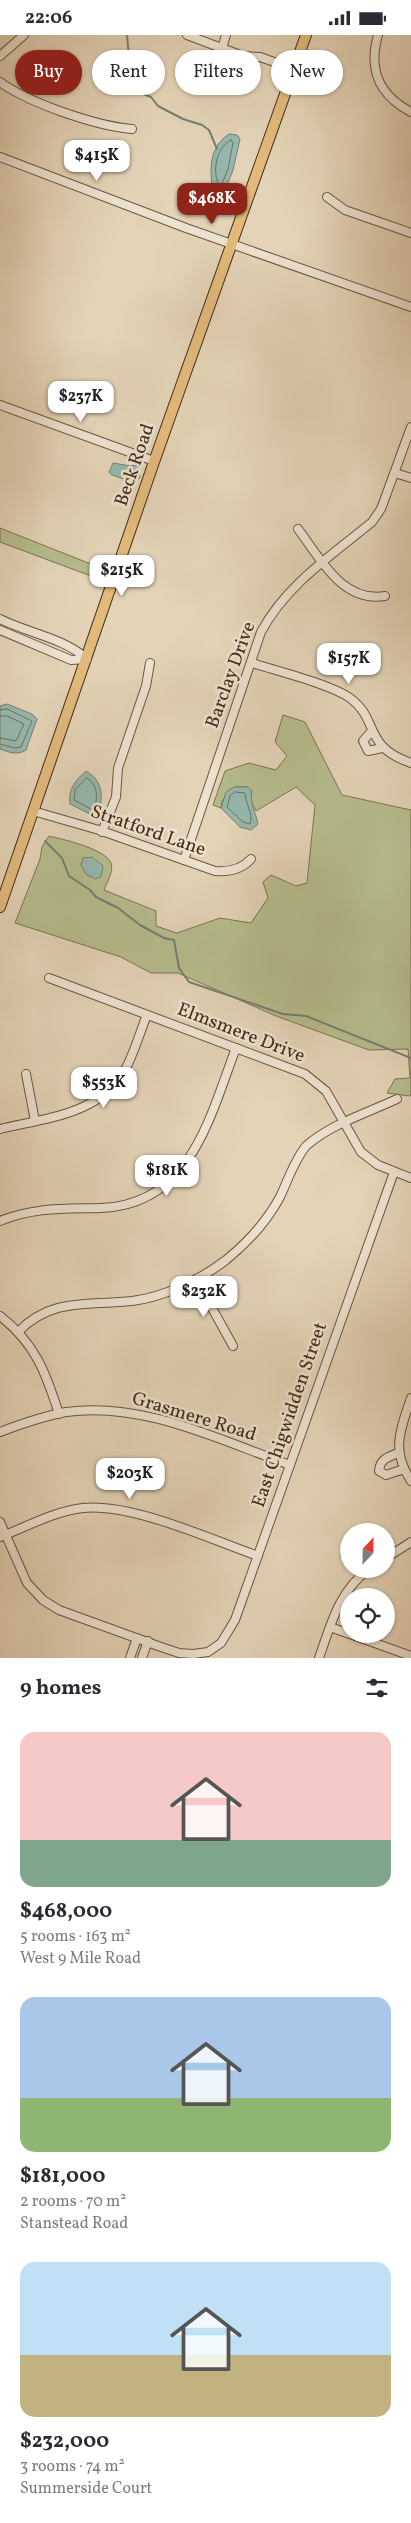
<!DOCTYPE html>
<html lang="en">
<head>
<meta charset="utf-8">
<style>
	:root { --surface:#fff; --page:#f7f7f7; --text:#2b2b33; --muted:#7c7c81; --accent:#8f2418 }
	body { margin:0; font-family:Vollkorn,serif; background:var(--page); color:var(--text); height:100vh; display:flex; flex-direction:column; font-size:19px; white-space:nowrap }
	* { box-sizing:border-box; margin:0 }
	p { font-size:16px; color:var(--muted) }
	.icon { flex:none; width:28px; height:28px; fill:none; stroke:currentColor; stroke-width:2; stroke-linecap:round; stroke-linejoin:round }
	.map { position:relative; height:1623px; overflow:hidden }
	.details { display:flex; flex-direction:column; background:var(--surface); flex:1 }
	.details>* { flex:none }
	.top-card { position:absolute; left:15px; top:15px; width:381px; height:45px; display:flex; gap:10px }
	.needle { width:32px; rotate:22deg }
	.controls { position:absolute; left:340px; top:1488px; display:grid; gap:10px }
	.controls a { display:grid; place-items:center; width:55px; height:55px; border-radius:50%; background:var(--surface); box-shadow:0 1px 4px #0004; font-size:25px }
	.price { position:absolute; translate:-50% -42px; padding:0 11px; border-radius:10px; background:#fff; color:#222; font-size:16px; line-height:32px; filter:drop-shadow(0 1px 2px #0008) }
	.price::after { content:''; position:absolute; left:50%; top:30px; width:15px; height:11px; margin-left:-8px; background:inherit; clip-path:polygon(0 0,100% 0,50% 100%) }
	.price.current { background:var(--accent); color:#fff }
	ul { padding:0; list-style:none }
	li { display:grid; align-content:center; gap:10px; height:265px; padding:0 20px }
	li span { display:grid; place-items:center; height:155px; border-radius:15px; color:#555 }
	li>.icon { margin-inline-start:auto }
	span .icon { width:90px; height:90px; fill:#fffc; stroke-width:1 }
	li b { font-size:21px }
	h2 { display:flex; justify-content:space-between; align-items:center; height:60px; padding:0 20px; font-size:21px }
	.tag { padding:0 18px; border-radius:22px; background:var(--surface); box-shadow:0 1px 4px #0004; font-size:18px; line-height:45px }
	.tag.current { background:var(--accent); color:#fff }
	.status { display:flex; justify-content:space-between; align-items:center; height:35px; padding:0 25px; background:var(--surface); direction:ltr }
	.status svg { height:14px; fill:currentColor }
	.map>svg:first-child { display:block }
	.green { fill:#b6bc8d; stroke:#7c7452 }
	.water { fill:#95b8ac; stroke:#748070 }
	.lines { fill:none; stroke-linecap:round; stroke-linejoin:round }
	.shore { stroke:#6c7261; stroke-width:1 }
	.stream { stroke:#748070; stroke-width:2 }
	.minor-casing { stroke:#6b553e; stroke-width:10 }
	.major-casing { stroke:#432b16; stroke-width:12 }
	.minor { stroke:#ede2d0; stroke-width:8 }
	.major { stroke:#e2ba7c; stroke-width:10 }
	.labels { text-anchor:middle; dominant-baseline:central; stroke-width:5; stroke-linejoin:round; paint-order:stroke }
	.street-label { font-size:19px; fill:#432b16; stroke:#ede2d0 }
</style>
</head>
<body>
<div class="status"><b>22:06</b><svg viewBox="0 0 49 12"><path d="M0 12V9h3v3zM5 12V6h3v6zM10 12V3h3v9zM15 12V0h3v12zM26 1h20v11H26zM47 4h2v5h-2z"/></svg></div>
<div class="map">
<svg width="411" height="1623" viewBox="0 0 411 1623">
	<rect width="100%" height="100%" fill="#e4d3b7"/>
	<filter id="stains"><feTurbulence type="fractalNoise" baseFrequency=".004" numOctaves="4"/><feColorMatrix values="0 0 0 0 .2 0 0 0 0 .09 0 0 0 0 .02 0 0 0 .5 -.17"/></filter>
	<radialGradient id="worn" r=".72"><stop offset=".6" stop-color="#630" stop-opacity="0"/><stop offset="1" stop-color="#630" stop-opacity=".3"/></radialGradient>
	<g class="green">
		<polygon points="0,493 101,533 99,544 0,507"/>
		<path d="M 283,680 L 305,687 L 342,760 L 411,775 L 411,1058 L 410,1061 L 387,1058 L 395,1044 L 410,1043 L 408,1014 L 369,1015 L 276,981 L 178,938 L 151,938 L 121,922 L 15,888 L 40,824 L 42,812 L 49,801 C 62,804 106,814 111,828 C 114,836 107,847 104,855 L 156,876 L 156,891 L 177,898 L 220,883 L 251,888 L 268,863 L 263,847 L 271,840 L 296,851 L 307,848 L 315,770 L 296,752 L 256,776 L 250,764 L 248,752 L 234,752 L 222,766 L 221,773 L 213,770 L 225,736 L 249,728 L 276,735 L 287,721 L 275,707 Z"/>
	</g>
	<g class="water">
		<path d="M 229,99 L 237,100 L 240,104 L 233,135 L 220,168 L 217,168 L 214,166 C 211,142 205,115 229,99 Z"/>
		<polygon points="113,428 130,431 138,430 140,443 133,447 112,440 109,437"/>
		<path d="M 7,669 L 32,679 L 37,684 L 26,715 C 17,721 9,717 0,714 L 0,671 Z"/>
		<path d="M 86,736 C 101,745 103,757 100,773 L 90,779 L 70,769 C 68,754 75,746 86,736 Z"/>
		<path d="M 234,752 L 248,752 L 252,756 C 249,767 256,778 258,789 L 251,795 L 240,792 L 221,773 L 226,757 Z"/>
		<polygon points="92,822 103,831 101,842 95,844 86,839 81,830 83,823"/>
	</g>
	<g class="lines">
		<g class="shore">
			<path d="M 231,105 L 233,108 L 228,134 L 222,149 L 219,150 C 212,137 216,112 231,105 Z"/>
			<polyline points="0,675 7,674 32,686 21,712 15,713 0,709"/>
			<polyline points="0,681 7,681 24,689 16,706 0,703"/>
			<path d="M 87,743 C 97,749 98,760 95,771 L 91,774 L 74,765 L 75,755 Z"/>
			<path d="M 235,757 L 245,758 C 245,769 254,778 250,789 L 243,787 L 227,772 L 230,761 Z"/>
		</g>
		<g class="stream">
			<polyline points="127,0 131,45 140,58 151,62 158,71 183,84 202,90 209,95 217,114"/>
			<polyline points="213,187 218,167"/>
			<polyline points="45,806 62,823 69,841 90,855 96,862 118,873 140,890 164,903 174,905 179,933 189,947 283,979 306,981 411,1023"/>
		</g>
		<defs>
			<g id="minor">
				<polyline points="187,0 243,21 260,22 294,34"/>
				<path d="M 378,0 C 368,35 379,60 411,77"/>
				<polyline points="222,13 226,0"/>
				<polyline points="0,21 24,0"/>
				<path d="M 0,47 C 29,68 96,91 132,94"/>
				<polyline points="0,122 186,193 411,272"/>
				<polyline points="327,162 345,175 411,198"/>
				<polyline points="0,370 154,426"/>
				<polyline points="395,438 411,443"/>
				<path d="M 298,494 C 320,523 342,568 385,561"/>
				<path d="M 0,584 C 28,598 64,603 87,624"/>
				<polyline points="0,595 71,625 87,624"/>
				<path d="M 252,628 C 277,636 330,649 350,663 C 380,685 362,711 411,728"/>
				<polyline points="371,697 363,706 368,716 382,713"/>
				<path d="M 33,776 L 99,795 L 215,836 C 228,837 242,834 251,824"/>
				<polyline points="102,797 116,762 118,733 146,651 150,628"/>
				<path d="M 184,825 L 261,597 C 286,550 332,520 372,487 L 381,474 L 411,392"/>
				<polyline points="49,943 305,1039 326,1056 361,1117 378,1130 411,1143"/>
				<polyline points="26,1039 35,1086"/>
				<path d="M 0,1094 C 46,1083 104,1079 127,1031 C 135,1015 140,997 147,980"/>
				<path d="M 0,1186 C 34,1172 65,1174 101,1173 C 191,1170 210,1081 236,1013"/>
				<polyline points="196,1244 233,1311"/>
				<path d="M 0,1281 C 35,1308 46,1338 59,1379"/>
				<path d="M 18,1297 C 52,1262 88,1271 132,1266 C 164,1262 200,1245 226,1225 C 247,1208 267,1186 280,1162 C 288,1145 294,1126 306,1111 C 331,1089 367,1078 397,1064"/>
				<path d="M 411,1363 C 400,1396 391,1415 411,1446"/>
				<path d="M 0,1397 C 21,1389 44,1381 66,1377 C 143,1366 219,1405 290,1430"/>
				<path d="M 398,1418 C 388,1422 380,1424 379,1436 L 386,1440 L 404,1434"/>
				<polyline points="0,1487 27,1548 43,1565 59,1575 161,1612 179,1618 193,1619 208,1617 221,1608 235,1585 394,1137"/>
				<path d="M 0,1502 C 26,1492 55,1476 83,1473 C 132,1468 210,1504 258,1521"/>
				<polyline points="349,1513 345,1519 349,1527"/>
				<polyline points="386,1523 411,1507"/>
				<polyline points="330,1592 411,1621"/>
				<polyline points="130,1623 137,1603"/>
				<polyline points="142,1623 148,1606"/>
				<path d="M 319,1623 C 331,1589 339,1556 369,1534"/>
			</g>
			<polyline id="major" points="0,872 155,424 306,0"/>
		</defs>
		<use href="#minor" class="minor-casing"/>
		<use href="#major" class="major-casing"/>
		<use href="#minor" class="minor"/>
		<use href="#major" class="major"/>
	</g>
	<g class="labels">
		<g class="street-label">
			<text transform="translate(135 430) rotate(-71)">Beck Road</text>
			<text transform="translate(231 640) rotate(-70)">Barclay Drive</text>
			<text transform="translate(148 796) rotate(19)">Stratford Lane</text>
			<text transform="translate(241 998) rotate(21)">Elmsmere Drive</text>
			<text transform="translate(290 1380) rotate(-71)">East Chigwidden Street</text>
			<text transform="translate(194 1382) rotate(17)">Grasmere Road</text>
		</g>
	</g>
	<rect width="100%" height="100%" filter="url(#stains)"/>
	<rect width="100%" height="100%" fill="url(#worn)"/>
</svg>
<div class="controls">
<a><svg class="needle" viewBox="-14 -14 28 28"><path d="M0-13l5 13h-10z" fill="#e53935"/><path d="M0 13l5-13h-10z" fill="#7c7c81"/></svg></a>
<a><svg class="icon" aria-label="locate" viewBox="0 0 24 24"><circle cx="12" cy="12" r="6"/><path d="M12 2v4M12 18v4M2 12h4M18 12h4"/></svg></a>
</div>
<b class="price" style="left:97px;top:147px">$415K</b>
<b class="price current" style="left:212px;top:190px">$468K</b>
<b class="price" style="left:81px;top:388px">$237K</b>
<b class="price" style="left:122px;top:562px">$215K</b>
<b class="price" style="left:349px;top:650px">$157K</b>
<b class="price" style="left:104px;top:1074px">$553K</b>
<b class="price" style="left:167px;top:1162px">$181K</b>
<b class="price" style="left:204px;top:1283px">$232K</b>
<b class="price" style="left:130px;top:1465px">$203K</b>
<div class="top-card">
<a class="tag current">Buy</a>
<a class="tag">Rent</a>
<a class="tag">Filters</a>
<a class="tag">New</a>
</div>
</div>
<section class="details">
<h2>9 homes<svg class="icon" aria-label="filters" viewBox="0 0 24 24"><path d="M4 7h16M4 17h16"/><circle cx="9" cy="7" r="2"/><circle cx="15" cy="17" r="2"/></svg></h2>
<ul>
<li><span style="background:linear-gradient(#f6c9c9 70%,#7fa58c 0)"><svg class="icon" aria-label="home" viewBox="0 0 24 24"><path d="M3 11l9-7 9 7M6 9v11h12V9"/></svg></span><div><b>$468,000</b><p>5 rooms · 163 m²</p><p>West 9 Mile Road</p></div></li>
<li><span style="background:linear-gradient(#a9c7e8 65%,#8fb573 0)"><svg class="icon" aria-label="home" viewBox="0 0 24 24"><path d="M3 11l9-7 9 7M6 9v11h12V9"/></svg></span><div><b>$181,000</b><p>2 rooms · 70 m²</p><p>Stanstead Road</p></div></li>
<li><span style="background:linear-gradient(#bfe0f5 60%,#c2b280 0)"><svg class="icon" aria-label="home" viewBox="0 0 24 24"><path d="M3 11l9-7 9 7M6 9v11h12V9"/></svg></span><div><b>$232,000</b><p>3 rooms · 74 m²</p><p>Summerside Court</p></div></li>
</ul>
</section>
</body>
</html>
